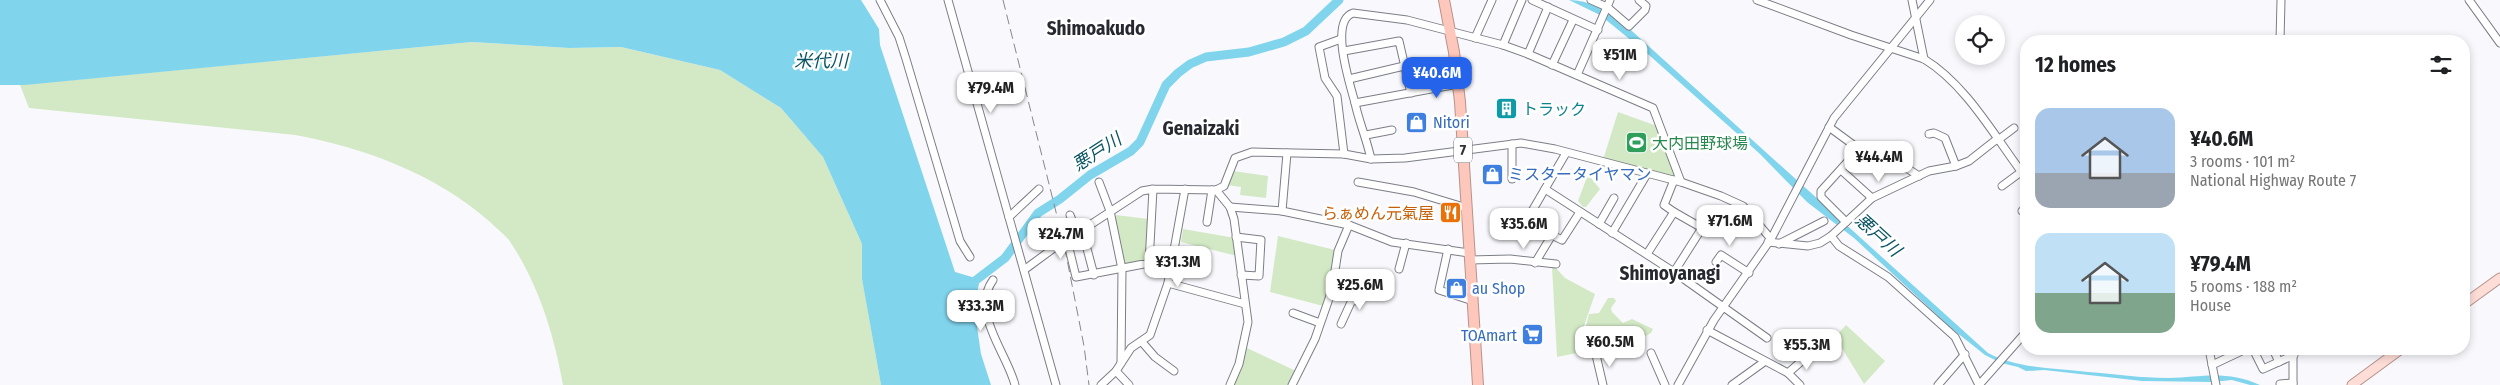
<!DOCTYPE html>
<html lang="en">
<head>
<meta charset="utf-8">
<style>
	:root { --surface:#fff; --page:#f2f2f2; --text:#202124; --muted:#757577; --accent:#2563eb }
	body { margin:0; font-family:"Fira Sans Condensed","Noto Sans JP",sans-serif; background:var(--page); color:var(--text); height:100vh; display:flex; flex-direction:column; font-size:19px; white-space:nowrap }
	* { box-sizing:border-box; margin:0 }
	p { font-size:16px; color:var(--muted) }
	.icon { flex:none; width:28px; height:28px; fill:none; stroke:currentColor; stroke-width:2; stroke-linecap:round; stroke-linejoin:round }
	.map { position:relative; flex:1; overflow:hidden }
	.side { position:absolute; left:2020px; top:35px; width:450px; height:320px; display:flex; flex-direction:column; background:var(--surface); border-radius:20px; box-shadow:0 2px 8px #0003 }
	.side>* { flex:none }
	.fabs { position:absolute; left:1955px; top:15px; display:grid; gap:10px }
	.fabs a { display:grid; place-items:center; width:50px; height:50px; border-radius:50%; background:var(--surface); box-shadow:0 2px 8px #0003; font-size:25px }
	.price { position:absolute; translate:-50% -42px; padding:0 11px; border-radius:10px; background:#fff; color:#222; font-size:16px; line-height:32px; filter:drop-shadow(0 1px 2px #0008) }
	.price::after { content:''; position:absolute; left:50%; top:30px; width:15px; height:11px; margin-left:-8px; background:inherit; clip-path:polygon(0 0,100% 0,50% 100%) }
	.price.on { background:var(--accent); color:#fff }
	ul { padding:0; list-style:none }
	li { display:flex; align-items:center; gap:15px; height:125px; padding:0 15px }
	li span { display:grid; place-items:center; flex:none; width:140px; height:100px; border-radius:15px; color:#555 }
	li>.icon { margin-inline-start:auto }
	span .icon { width:60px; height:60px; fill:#fffc; stroke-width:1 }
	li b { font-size:21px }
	h2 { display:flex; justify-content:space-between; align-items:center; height:60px; padding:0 15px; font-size:21px }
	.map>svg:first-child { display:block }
	.green { fill:#d3e9c5 }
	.water { fill:#80d5ed }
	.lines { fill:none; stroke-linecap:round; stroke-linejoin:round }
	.river { stroke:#80d5ed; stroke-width:9 }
	.minor-casing { stroke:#7c7e87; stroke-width:9 }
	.major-casing { stroke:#b6938d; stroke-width:11 }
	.highway-casing { stroke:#b6938d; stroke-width:12 }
	.minor { stroke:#fff; stroke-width:7 }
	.major { stroke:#feddd7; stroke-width:9 }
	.highway { stroke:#fec7bc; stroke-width:10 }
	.rail { stroke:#86878a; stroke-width:1; stroke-dasharray:10 5; stroke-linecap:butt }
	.labels { text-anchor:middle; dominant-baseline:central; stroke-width:5; stroke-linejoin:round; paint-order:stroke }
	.shield { fill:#fff; stroke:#6f7072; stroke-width:1 }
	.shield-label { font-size:15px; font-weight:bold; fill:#313235 }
	.culture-label { font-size:16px; fill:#0d838f; stroke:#fff; text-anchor:start }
	.shop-label { font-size:16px; fill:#366cbe; stroke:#fff; text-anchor:start }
	.leisure-label { font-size:16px; fill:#27864d; stroke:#fff; text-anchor:start }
	.food-label { font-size:16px; fill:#c56008; stroke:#fff; text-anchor:end }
	.water-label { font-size:18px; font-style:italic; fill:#0a5565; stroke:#fff }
	.quarter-label { font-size:19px; font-weight:bold; fill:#282930; stroke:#fff }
</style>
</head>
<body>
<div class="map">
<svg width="2500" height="385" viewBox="0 0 2500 385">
	<rect width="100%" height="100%" fill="#f9f9fd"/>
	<g class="green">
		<path d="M 472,42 L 569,48 L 621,47 L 720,70 L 781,108 L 823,157 L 862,244 L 862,278 L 881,385 L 563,385 C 554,334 538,283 509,240 C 504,234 496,228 490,222 C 436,174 365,148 295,135 L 29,108 L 20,85 Z"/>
		<polygon points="1618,112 1657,126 1679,179 1603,160"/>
		<polygon points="1233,171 1268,176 1266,198 1240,195 1241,187 1226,185"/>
		<polygon points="1587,177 1591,178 1600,189 1586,207 1583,207 1578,201"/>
		<polygon points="1116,215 1149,219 1146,261 1125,266 1124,264 1114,218"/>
		<polygon points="1183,229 1235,238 1237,256 1181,242"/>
		<polygon points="1278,236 1335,250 1329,292 1323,306 1270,292"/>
		<polygon points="1552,267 1556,268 1565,278 1595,294 1584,326 1594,347 1592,350 1557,357"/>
		<polygon points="1608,298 1614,298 1616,301 1611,308 1612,312 1623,323 1632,319 1653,329 1651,333 1616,352 1596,348 1586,326 1589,314 1599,313"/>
		<polygon points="1846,325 1885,361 1864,384 1835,337"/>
		<polygon points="1247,348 1296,371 1290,385 1234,385"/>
	</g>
	<g class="water">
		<polygon points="0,0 861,0 879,29 880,45 955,272 972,277 979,284 974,306 981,354 991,385 881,385 862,279 862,244 823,157 781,108 720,70 621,47 569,48 472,42 25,85 0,85"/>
		<path d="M 1569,0 C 1589,0 1606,10 1622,22 L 1988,353 C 2019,369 2054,368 2088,372 C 2115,374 2141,378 2168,378 C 2203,377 2227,370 2260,385 L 2250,385 L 2232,380 L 2212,382 L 2142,381 L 2044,370 L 2026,371 L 2018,367 L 2001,363 L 1985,355 L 1951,328 L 1854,238 L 1807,202 L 1760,154 L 1649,55 L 1600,15 Z"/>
	</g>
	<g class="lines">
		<polyline class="river" points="967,287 1005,258 1038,213 1060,199 1090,175 1131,151 1140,142 1166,85 1178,73 1190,64 1206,57 1249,52 1284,42 1306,31 1339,0"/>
		<defs>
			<g id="minor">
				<polyline points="880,0 899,37 906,59 960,241 970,257"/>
				<polyline points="948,0 1056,385"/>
				<polyline points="1532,0 1598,30"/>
				<polyline points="1591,0 1607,7 1629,26 1645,10 1646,6 1639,0"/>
				<path d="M 1757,0 L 1851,35 L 1924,59 C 1967,85 1996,139 2026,178"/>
				<polyline points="1912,0 1924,59"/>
				<polyline points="2469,0 2500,43"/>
				<polyline points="1475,38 1492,0"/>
				<polyline points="1341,39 1319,47 1325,78 1337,96 1344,154"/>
				<polyline points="2280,41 2281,0"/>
				<polyline points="1503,45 1522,0"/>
				<polyline points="1344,51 1399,41 1411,93"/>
				<polyline points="1528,54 1548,7"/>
				<polyline points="1552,65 1573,20"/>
				<polyline points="1577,75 1610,0"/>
				<polyline points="1349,79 1404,66"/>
				<path d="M 1458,84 L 1355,103 C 1350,84 1329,21 1353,13 L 1407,20 L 1503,45 L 1528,54 L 1653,108 L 1681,182"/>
				<polyline points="974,93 1003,86"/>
				<path d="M 1355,103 C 1359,122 1367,140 1371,159"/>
				<polyline points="1829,127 1859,149"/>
				<polyline points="1929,134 1934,133 1945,138 1956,166"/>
				<polyline points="1366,135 1392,130"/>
				<polyline points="1998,140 2014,128"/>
				<polyline points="1287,153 1282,211 1349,225 1392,242 1469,253"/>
				<polyline points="1841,170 1872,198"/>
				<polyline points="1512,179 1512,144"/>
				<polyline points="1099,182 1110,211 1122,269 1121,363"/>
				<polyline points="1358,182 1414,192 1467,208"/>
				<polyline points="2002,186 2021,172"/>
				<polyline points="1153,189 1149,263 1076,277 1067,240 1142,191 1153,189 1216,190 1224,186 1235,158 1252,152 1344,154 1371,159 1405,158 1521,143 1555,149 1681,182 1721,196 1743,206 1771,239"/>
				<polyline points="1545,189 1674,272 1767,338"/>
				<polyline points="1216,190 1230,207 1234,219 1248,322 1239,364 1230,385"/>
				<polyline points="1230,207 1282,211"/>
				<polyline points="2022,211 2026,207"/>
				<polyline points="1674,212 1702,228 1708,220"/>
				<polyline points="1070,215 1077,233"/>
				<polyline points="1009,217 1039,189"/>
				<polyline points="1207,222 1212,190"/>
				<polyline points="1846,222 1821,197 1821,191 1859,149 1905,167 1919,176"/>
				<polyline points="1599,224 1614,198"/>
				<polyline points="1082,230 1094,275"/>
				<polyline points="1612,233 1647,174"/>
				<polyline points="1552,235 1562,240 1580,212"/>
				<polyline points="1831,236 1839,246 1888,277 1955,337 1979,385"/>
				<polyline points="1236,237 1261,240 1259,276 1241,275"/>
				<polyline points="1768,242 1808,246 1820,243 1831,236 1872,198 1929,171 1956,166 1969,161 1997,139"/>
				<polyline points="1779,244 1824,221"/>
				<polyline points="1448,249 1439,290 1473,301"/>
				<polyline points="1647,254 1674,212 1664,205 1674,180"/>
				<polyline points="1470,260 1510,259 1556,264"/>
				<polyline points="1716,262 1721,255 1749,273"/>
				<polyline points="1535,263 1552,235 1528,218 1566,153"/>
				<polyline points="1399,269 1406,243"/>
				<polyline points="1024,270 1058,245"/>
				<polyline points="1674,272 1702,228"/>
				<path d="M 993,280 C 970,312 1007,353 1015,385"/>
				<polyline points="1168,283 1245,304"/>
				<polyline points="1293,313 1320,323"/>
				<polyline points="1341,324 1352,300 1357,301 1360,291"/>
				<polyline points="1707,330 1788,373 1800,385"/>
				<polyline points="1142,342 1155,357 1174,371"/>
				<polyline points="2209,349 2216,385"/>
				<polyline points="2253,349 2263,369 2294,355"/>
				<polyline points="2273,349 2279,362"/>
				<polyline points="2293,349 2293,385"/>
				<polyline points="1651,353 1665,385"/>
				<polyline points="1596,355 1603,385"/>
				<polyline points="2212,365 2246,349"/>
				<polyline points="1116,371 1129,385"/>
				<polyline points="1788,373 1812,352"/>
				<polyline points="2280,384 2293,383"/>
				<polyline points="1101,385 1116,371 1131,348 1150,335 1168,283 1185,189"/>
				<polyline points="1292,385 1315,339 1332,290 1338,251 1349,225"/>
				<polyline points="1678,385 1714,320 1771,239 1834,118 1930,0"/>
				<polyline points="1732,385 1764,362"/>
				<polyline points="1938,385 1965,354"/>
				<polyline points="1979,385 2026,332"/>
			</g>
			<g id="major">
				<polyline points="2464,304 2500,278"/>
				<polyline points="2352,385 2401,349"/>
			</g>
			<polyline id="highway" points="1444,0 1454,52 1460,102 1478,385"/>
		</defs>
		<use href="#minor" class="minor-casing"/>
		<use href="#major" class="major-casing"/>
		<use href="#highway" class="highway-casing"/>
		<use href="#minor" class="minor"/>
		<use href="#major" class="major"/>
		<use href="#highway" class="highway"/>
		<polyline class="rail" points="1003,0 1064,244 1084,346 1089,385"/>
	</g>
	<defs>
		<symbol id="building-square" viewBox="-11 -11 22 22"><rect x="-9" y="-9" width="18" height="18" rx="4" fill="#0f9aa8" stroke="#fff"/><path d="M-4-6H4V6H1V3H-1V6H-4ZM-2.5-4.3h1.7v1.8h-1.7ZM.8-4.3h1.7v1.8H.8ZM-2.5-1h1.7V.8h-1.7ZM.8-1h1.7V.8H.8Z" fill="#fff"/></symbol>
		<symbol id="shop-square" viewBox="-11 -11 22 22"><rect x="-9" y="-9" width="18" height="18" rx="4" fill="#3f7fe0" stroke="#fff"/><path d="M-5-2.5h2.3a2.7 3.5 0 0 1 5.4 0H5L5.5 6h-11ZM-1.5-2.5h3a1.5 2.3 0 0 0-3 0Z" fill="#fff"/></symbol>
		<symbol id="stadium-square" viewBox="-11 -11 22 22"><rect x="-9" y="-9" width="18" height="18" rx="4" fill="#2e9e5b" stroke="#fff"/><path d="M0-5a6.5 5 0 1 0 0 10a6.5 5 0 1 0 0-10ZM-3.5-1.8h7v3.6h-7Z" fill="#fff"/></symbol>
		<symbol id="restaurant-square" viewBox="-11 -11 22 22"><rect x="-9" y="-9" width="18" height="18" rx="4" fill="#e8710a" stroke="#fff"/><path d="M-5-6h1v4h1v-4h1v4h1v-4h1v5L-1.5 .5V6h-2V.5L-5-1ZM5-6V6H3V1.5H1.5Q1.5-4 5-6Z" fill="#fff"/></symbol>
		<symbol id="supermarket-square" viewBox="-11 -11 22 22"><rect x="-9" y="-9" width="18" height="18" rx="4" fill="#3f7fe0" stroke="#fff"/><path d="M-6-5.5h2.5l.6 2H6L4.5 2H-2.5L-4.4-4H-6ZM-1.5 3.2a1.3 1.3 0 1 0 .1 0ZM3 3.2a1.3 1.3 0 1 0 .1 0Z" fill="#fff"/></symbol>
	</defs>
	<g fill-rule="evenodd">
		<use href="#building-square" x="1494" y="96" width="25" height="25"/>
		<use href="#shop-square" x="1404" y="110" width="25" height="25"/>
		<use href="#stadium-square" x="1624" y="130" width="25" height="25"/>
		<use href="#shop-square" x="1480" y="162" width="25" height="25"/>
		<use href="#restaurant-square" x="1438" y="200" width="25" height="25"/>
		<use href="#shop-square" x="1444" y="276" width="25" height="25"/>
		<use href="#supermarket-square" x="1520" y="322" width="25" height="25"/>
	</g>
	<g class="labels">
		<rect class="shield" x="1454" y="137.5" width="18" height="25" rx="4"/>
		<g class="shield-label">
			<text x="1463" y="150">7</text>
		</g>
		<g class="culture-label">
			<text x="1522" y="109">トラック</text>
		</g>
		<g class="shop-label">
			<text x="1433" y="122">Nitori</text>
			<text x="1508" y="174">ミスタータイヤマン</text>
			<text x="1472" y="288">au Shop</text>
			<text x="1517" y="335" text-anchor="end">TOAmart</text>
		</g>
		<g class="leisure-label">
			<text x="1652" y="143">大内田野球場</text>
		</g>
		<g class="food-label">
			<text x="1434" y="213">らぁめん元氣屋</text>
		</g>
		<g class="water-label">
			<text x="821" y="61">米代川</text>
			<text transform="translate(1097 152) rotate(-33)">悪戸川</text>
			<text transform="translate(1878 235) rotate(42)">悪戸川</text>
		</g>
		<g class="quarter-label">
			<text x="1096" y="28">Shimoakudo</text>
			<text x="1201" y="128">Genaizaki</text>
			<text x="1670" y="273">Shimoyanagi</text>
		</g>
	</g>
</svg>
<div class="fabs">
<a><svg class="icon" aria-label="locate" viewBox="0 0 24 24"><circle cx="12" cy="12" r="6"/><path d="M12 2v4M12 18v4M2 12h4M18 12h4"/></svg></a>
</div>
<b class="price" style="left:1620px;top:81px">¥51M</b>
<b class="price on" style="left:1437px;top:99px">¥40.6M</b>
<b class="price" style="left:991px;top:114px">¥79.4M</b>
<b class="price" style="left:1879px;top:183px">¥44.4M</b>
<b class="price" style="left:1730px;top:247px">¥71.6M</b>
<b class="price" style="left:1524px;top:250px">¥35.6M</b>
<b class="price" style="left:1061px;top:260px">¥24.7M</b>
<b class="price" style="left:1178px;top:288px">¥31.3M</b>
<b class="price" style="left:1360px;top:311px">¥25.6M</b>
<b class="price" style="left:981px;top:332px">¥33.3M</b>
<b class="price" style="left:1610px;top:368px">¥60.5M</b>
<b class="price" style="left:1807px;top:371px">¥55.3M</b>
<section class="side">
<h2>12 homes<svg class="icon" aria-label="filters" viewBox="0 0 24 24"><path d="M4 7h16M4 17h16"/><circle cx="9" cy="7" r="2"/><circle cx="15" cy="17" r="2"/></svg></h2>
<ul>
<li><span style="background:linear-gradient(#a9c7e8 65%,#9aa5b1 0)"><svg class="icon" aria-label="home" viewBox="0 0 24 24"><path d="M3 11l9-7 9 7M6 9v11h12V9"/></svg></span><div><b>¥40.6M</b><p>3 rooms · 101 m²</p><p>National Highway Route 7</p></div></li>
<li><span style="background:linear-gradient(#bfe0f5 60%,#7fa58c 0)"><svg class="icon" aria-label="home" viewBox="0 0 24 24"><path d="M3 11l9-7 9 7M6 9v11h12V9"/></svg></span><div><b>¥79.4M</b><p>5 rooms · 188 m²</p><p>House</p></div></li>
</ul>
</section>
</div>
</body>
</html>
